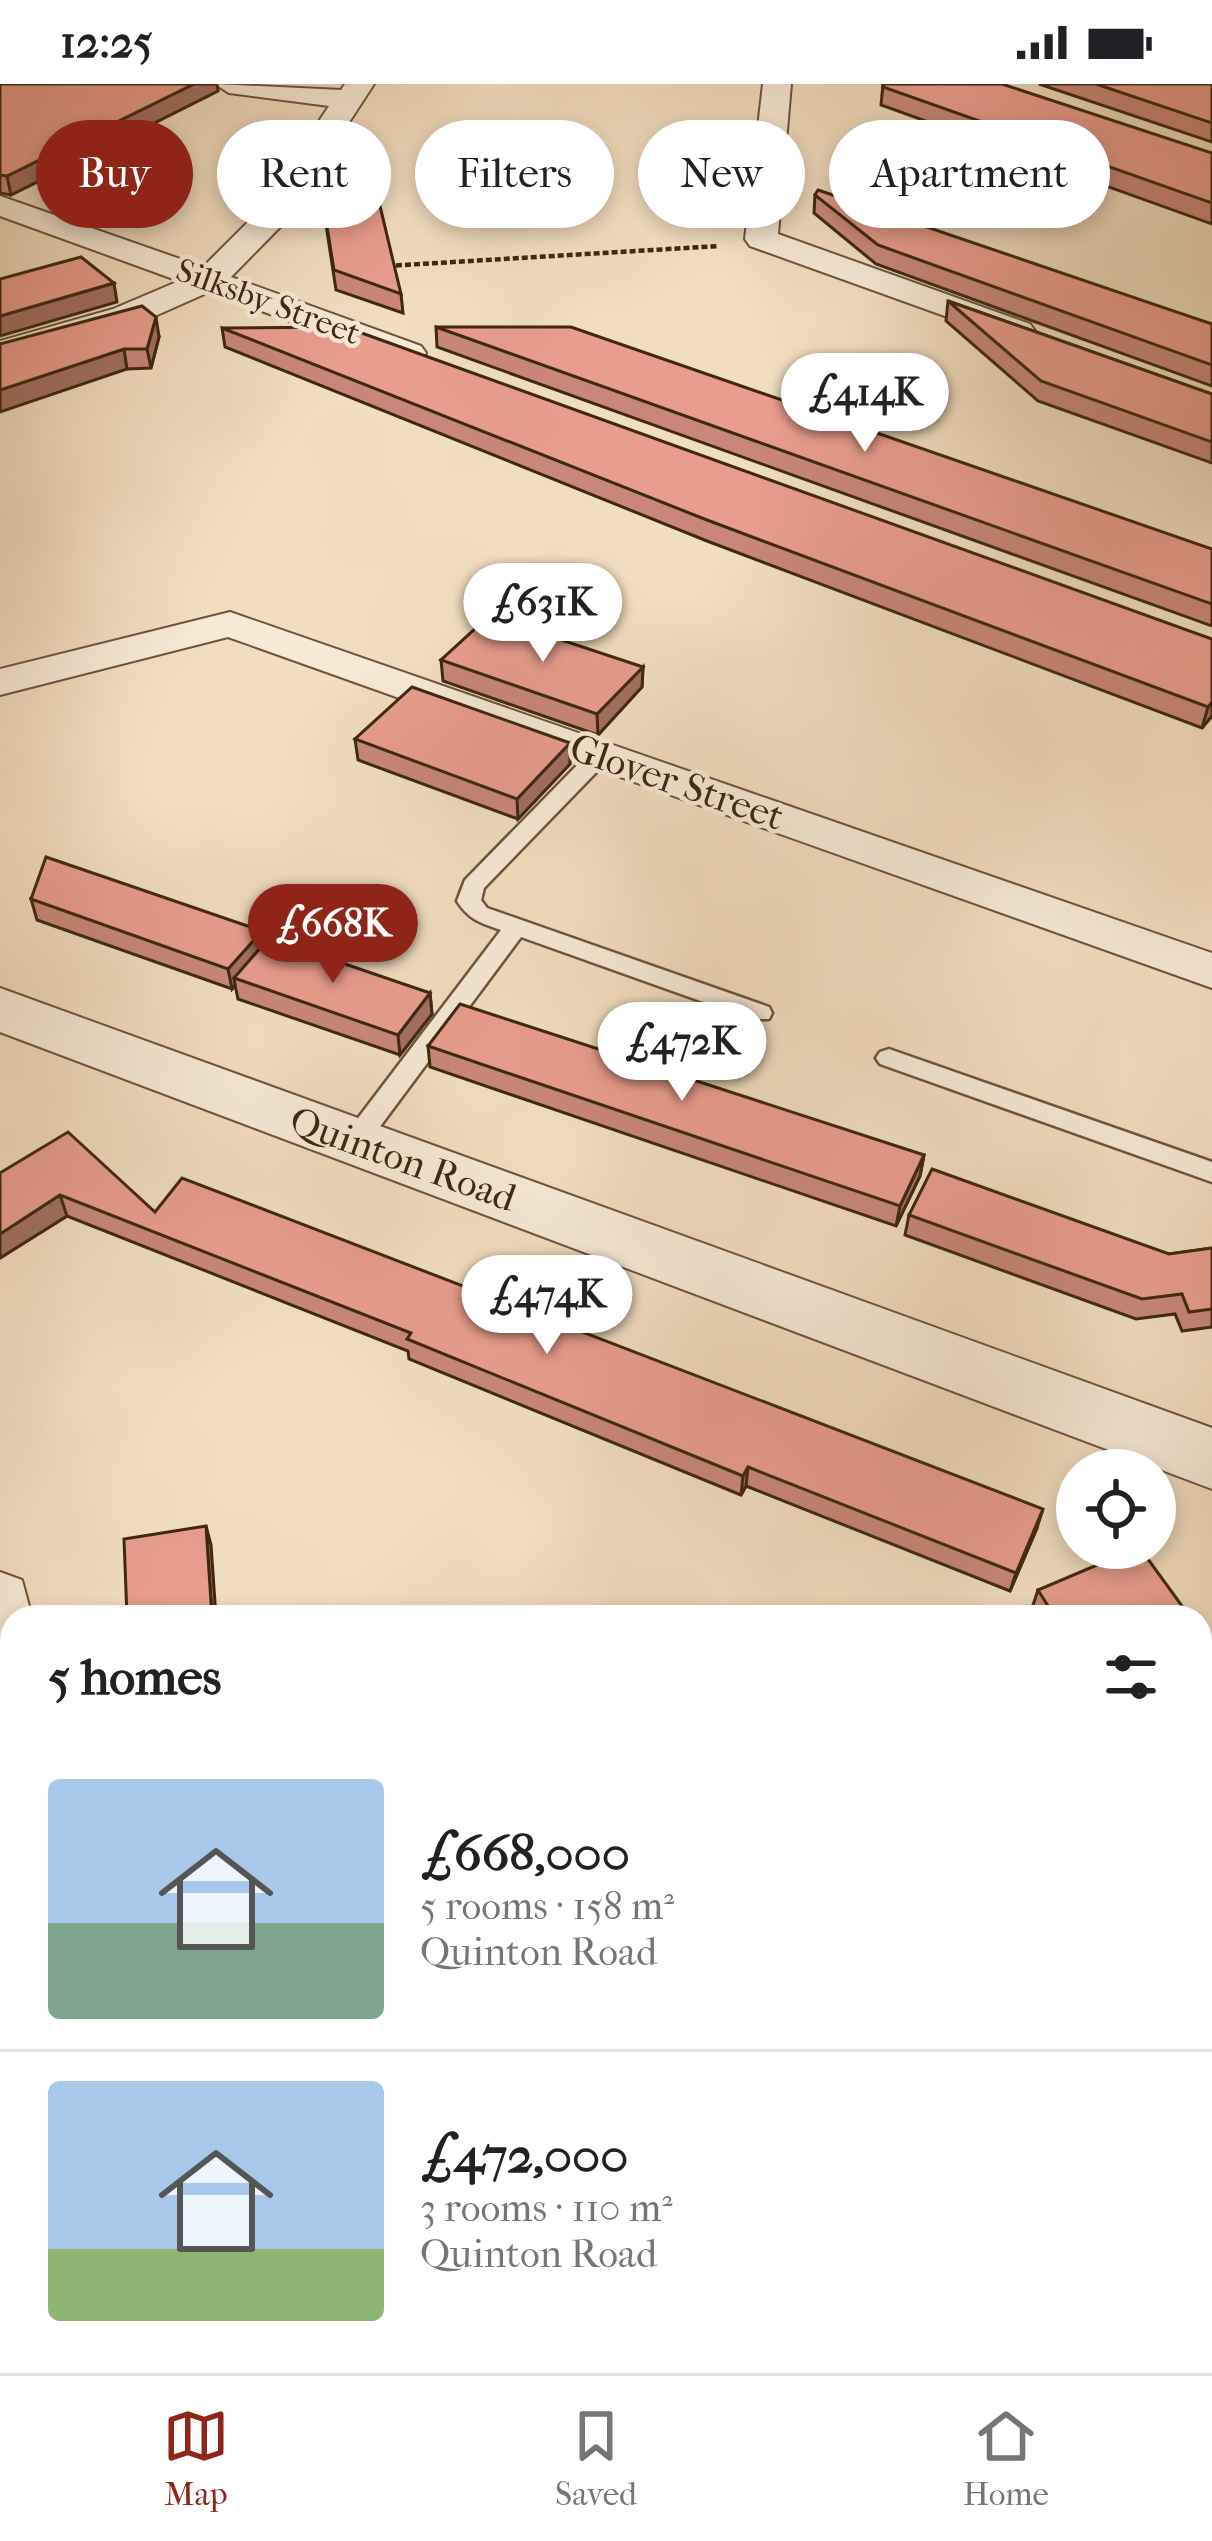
<!DOCTYPE html>
<html lang="en">
<head>
<meta charset="utf-8">
<style>
	:root { --surface:#fff; --page:#f2f2f2; --text:#202124; --muted:#757577; --line:#e0e0e0; --accent:#8f2418 }
	body { margin:0; font-family:"IM FELL French Canon",serif; background:var(--page); color:var(--text); height:100vh; display:flex; flex-direction:column; font-size:45px; white-space:nowrap }
	* { box-sizing:border-box; margin:0 }
	p { font-size:39px; color:var(--muted) }
	.icon { flex:none; width:66px; height:66px; fill:none; stroke:currentColor; stroke-width:2; stroke-linecap:round; stroke-linejoin:round }
	.map { position:relative; flex:1; overflow:hidden }
	.panel { position:absolute; left:0px; top:1521px; width:1212px; height:768px; display:flex; flex-direction:column; background:var(--surface); border-radius:36px 36px 0 0; box-shadow:0 6px 18px #0003 }
	.panel>* { flex:none }
	.banner { position:absolute; left:36px; top:36px; width:1140px; height:108px; display:flex; gap:24px }
	.tools { position:absolute; left:1056px; top:1365px; display:grid; gap:24px }
	.tools a { display:grid; place-items:center; width:120px; height:120px; border-radius:50%; background:var(--surface); box-shadow:0 6px 18px #0003; font-size:60px }
	.price { position:absolute; translate:-50% -102px; padding:0 27px; border-radius:42px; background:#fff; color:#222; font-size:39px; line-height:78px; filter:drop-shadow(0 3px 6px #0008) }
	.price::after { content:''; position:absolute; left:50%; top:72px; width:36px; height:27px; margin-left:-18px; background:inherit; clip-path:polygon(0 0,100% 0,50% 100%) }
	.price.selected { background:var(--accent); color:#fff }
	ul { padding:0; list-style:none }
	li { display:flex; align-items:center; gap:36px; height:300px; padding:0 48px }
	li+li { border-top:3px solid var(--line) }
	li span { display:grid; place-items:center; flex:none; width:336px; height:240px; border-radius:12px; color:#555 }
	li>.icon { margin-inline-start:auto }
	span .icon { width:144px; height:144px; fill:#fffc; stroke-width:1 }
	li b { font-size:51px }
	h2 { display:flex; justify-content:space-between; align-items:center; height:144px; padding:0 48px; font-size:51px }
	.chip { padding:0 42px; border-radius:54px; background:var(--surface); box-shadow:0 6px 18px #0003; font-size:42px; line-height:108px }
	.chip.selected { background:var(--accent); color:#fff }
	.status { display:flex; justify-content:space-between; align-items:center; height:84px; padding:0 60px; background:var(--surface); direction:ltr }
	.status svg { height:33px; fill:currentColor }
	.menu { display:flex; justify-content:space-around; align-items:center; height:168px; border-top:3px solid var(--line); background:var(--surface); font-size:33px; color:var(--muted) }
	.menu a { display:grid; justify-items:center; gap:6px }
	.menu .selected { color:var(--accent) }
	.map>svg:first-child { display:block }
	.lines { fill:none; stroke-linecap:round; stroke-linejoin:round }
	.service-casing { stroke:#6c543c; stroke-width:5 }
	.minor-casing { stroke:#6c543c; stroke-width:4 }
	.tertiary-casing { stroke:#6c543c; stroke-width:4 }
	.path { stroke:#3f2710; stroke-width:4.5; stroke-dasharray:6 3; stroke-linecap:butt }
	.service { fill:#f6e9d6; fill-rule:evenodd }
	.minor { fill:#f6e9d6; fill-rule:evenodd }
	.tertiary { fill:#f6e9d6; fill-rule:evenodd }
	.wall { fill:#c8877a; stroke:#3f2710; stroke-width:3 }
	.shaded-wall { fill:#a26e63; stroke:#3f2710; stroke-width:3 }
	.building { fill:#e89d8e; stroke:#3f2710; stroke-width:3 }
	.labels { text-anchor:middle; dominant-baseline:central; stroke-width:9; stroke-linejoin:round; paint-order:stroke }
	.far-street-label { font-size:33px; fill:#3f2710; stroke:#f6e9d6 }
	.street-label { font-size:39px; fill:#3f2710; stroke:#f6e9d6 }
</style>
</head>
<body>
<div class="status"><b>12:25</b><svg viewBox="0 0 49 12"><path d="M0 12V9h3v3zM5 12V6h3v6zM10 12V3h3v9zM15 12V0h3v12zM26 1h20v11H26zM47 4h2v5h-2z"/></svg></div>
<div class="map">
<svg width="1212" height="2289" viewBox="0 0 1212 2289">
	<rect width="100%" height="100%" fill="#f1ddc0"/>
	<filter id="stains"><feTurbulence type="fractalNoise" baseFrequency=".00167" numOctaves="4"/><feColorMatrix values="0 0 0 0 .2 0 0 0 0 .09 0 0 0 0 .02 0 0 0 .5 -.17"/></filter>
	<radialGradient id="worn" r=".72"><stop offset=".6" stop-color="#630" stop-opacity="0"/><stop offset="1" stop-color="#630" stop-opacity=".3"/></radialGradient>
	<g class="lines">
		<defs>
			<g id="service">
				<path d="M 600,664 L 608,666 L 608,676 L 484,804 L 481,816 L 487,824 L 769,923 L 772,929 L 769,935 L 751,935 L 521,853 L 364,1064 L 346,1064 L 342,1057 L 346,1050 L 501,846 C 481,839 469,836 457,817 L 465,796 L 592,666 Z"/>
				<polygon points="889,965 1212,1078 1212,1098 880,980 876,974 880,968"/>
			</g>
			<g id="minor">
				<polygon points="215,0 341,6 345,0 374,0 283,140 231,193 421,262 426,269 421,276 397,276 209,208 137,240 0,278 0,257 113,225 179,197 0,132 0,112 203,183 260,126 329,22 229,9"/>
				<polygon points="763,0 791,0 778,150 1030,240 1035,247 1030,254 1006,254 750,162 745,155"/>
				<polygon points="230,528 1212,869 1212,904 228,553 0,611 0,585"/>
				<polygon points="0,1488 22,1496 32,1533 12,1533 12,1841 0,1837"/>
				<polygon points="12,2073 12,2277 40,2277 40,2289 0,2289 0,2078"/>
			</g>
			<polygon id="tertiary" points="0,904 1212,1344 1212,1405 0,948"/>
		</defs>
		<use href="#service" class="service-casing"/>
		<use href="#minor" class="minor-casing"/>
		<use href="#tertiary" class="tertiary-casing"/>
		<polyline class="path" points="387,182 719,162"/>
		<use href="#service" class="service"/>
		<use href="#minor" class="minor"/>
		<use href="#tertiary" class="tertiary"/>
	</g>
	<g class="wall">
		<polygon points="0,0 218,7 11,111 0,109"/>
		<polygon points="883,0 1212,69 1212,140 881,21"/>
		<polygon points="1039,0 1212,0 1212,58"/>
		<polygon points="316,75 401,210 403,229 336,206"/>
		<polygon points="815,111 1212,240 1212,302 876,180 814,129"/>
		<polygon points="948,217 1212,310 1212,379 1038,317 946,237"/>
		<polygon points="436,243 1212,465 1212,542 437,263"/>
		<polygon points="222,244 1212,555 1212,632 1202,644 707,457 225,263"/>
		<polygon points="159,253 151,284 127,285 0,260"/>
		<polygon points="441,576 643,583 642,603 598,651 443,597"/>
		<polygon points="355,655 570,659 570,680 518,735 358,676"/>
		<polygon points="31,815 264,860 430,909 432,930 400,971 238,915 235,901 232,905 37,836"/>
		<polygon points="428,962 924,1071 920,1092 896,1142 430,983"/>
		<polygon points="0,1089 155,1128 1037,1444 1010,1507 746,1402 741,1411 409,1275 408,1267 67,1132 0,1174"/>
		<polygon points="909,1131 1169,1170 1212,1164 1212,1243 1182,1247 1175,1230 1136,1235 905,1151"/>
		<polygon points="1038,1506 1190,1533 1038,1533 1032,1524"/>
		<polygon points="1014,2277 1136,2277 1134,2289 1012,2289"/>
	</g>
	<g class="shaded-wall">
		<polygon points="194,0 217,0 218,7 11,111 7,92"/>
		<polygon points="114,199 117,218 0,252 0,232"/>
		<polygon points="156,233 159,253 151,284 147,265"/>
		<polygon points="124,265 127,285 0,328 0,306"/>
		<polygon points="643,583 642,603 598,651 597,630"/>
		<polygon points="1212,618 1212,632 1202,644 1208,623"/>
		<polygon points="570,659 570,680 518,735 517,715"/>
		<polygon points="262,847 265,868 234,894 235,901 232,905 228,885"/>
		<polygon points="430,909 432,930 400,971 398,951"/>
		<polygon points="924,1071 920,1092 896,1142 900,1122"/>
		<polygon points="60,1111 67,1132 0,1174 0,1150"/>
		<polygon points="748,1383 746,1402 741,1411 743,1392"/>
		<polygon points="1043,1425 1037,1444 1010,1507 1016,1489"/>
		<polygon points="206,1442 211,1461 216,1533 212,1533"/>
		<polygon points="1212,1577 1210,1592 1200,1596 1200,1582"/>
		<rect x="246" y="2277" width="6" height="12"/>
	</g>
	<g class="building">
		<polygon points="0,0 194,0 7,92 0,91"/>
		<polygon points="883,0 1002,0 1212,69 1212,119 883,3"/>
		<polygon points="1096,0 1212,0 1212,39"/>
		<polygon points="316,75 370,80 401,210 334,186"/>
		<polygon points="818,106 1212,240 1212,281 878,161 815,111"/>
		<polygon points="81,173 114,199 0,232 0,195"/>
		<polygon points="948,217 1212,310 1212,358 1041,297"/>
		<polygon points="142,222 156,233 147,265 124,265 0,306 0,260"/>
		<polygon points="345,243 1212,555 1212,618 1208,623 707,436 222,244"/>
		<polygon points="436,243 571,243 1212,465 1212,520"/>
		<polygon points="489,532 643,583 597,630 441,576"/>
		<polygon points="412,603 570,659 517,715 355,655"/>
		<polygon points="46,773 262,847 228,885 31,815"/>
		<polygon points="269,854 430,909 398,951 234,894"/>
		<polygon points="460,920 924,1071 900,1122 428,962"/>
		<polygon points="68,1048 155,1128 182,1094 1043,1425 1016,1489 748,1383 743,1392 407,1255 411,1249 60,1111 0,1150 0,1089"/>
		<polygon points="932,1085 1169,1170 1212,1164 1212,1225 1189,1228 1182,1210 1142,1215 909,1131"/>
		<polygon points="206,1442 212,1533 127,1533 124,1455"/>
		<polygon points="1137,1464 1140,1464 1190,1533 1055,1533 1038,1506"/>
		<polygon points="1200,1548 1212,1564 1212,1577 1200,1582"/>
		<polygon points="138,2277 246,2277 246,2289 137,2289"/>
		<polygon points="1020,2277 1136,2277 1134,2289 1018,2289"/>
	</g>
	<g class="labels">
		<g class="far-street-label">
			<text transform="translate(268 218) rotate(20)">Silksby Street</text>
		</g>
		<g class="street-label">
			<text transform="translate(677 698) rotate(19)">Glover Street</text>
			<text transform="translate(403 1075) rotate(20)">Quinton Road</text>
		</g>
	</g>
	<rect width="100%" height="100%" filter="url(#stains)"/>
	<rect width="100%" height="100%" fill="url(#worn)"/>
</svg>
<div class="tools">
<a><svg class="icon" aria-label="locate" viewBox="0 0 24 24"><circle cx="12" cy="12" r="6"/><path d="M12 2v4M12 18v4M2 12h4M18 12h4"/></svg></a>
</div>
<b class="price" style="left:865px;top:371px">£414K</b>
<b class="price" style="left:543px;top:581px">£631K</b>
<b class="price selected" style="left:333px;top:902px">£668K</b>
<b class="price" style="left:682px;top:1020px">£472K</b>
<b class="price" style="left:547px;top:1273px">£474K</b>
<div class="banner">
<a class="chip selected">Buy</a>
<a class="chip">Rent</a>
<a class="chip">Filters</a>
<a class="chip">New</a>
<a class="chip">Apartment</a>
</div>
<section class="panel">
<h2>5 homes<svg class="icon" aria-label="filters" viewBox="0 0 24 24"><path d="M4 7h16M4 17h16"/><circle cx="9" cy="7" r="2"/><circle cx="15" cy="17" r="2"/></svg></h2>
<ul>
<li><span style="background:linear-gradient(#a9c7e8 60%,#7fa58c 0)"><svg class="icon" aria-label="home" viewBox="0 0 24 24"><path d="M3 11l9-7 9 7M6 9v11h12V9"/></svg></span><div><b>£668,000</b><p>5 rooms · 158 m²</p><p>Quinton Road</p></div></li>
<li><span style="background:linear-gradient(#a9c7e8 70%,#8fb573 0)"><svg class="icon" aria-label="home" viewBox="0 0 24 24"><path d="M3 11l9-7 9 7M6 9v11h12V9"/></svg></span><div><b>£472,000</b><p>3 rooms · 110 m²</p><p>Quinton Road</p></div></li>
</ul>
</section>
</div>
<nav class="menu">
<a class="selected"><svg class="icon" aria-label="map" viewBox="0 0 24 24"><path d="M3 6l6-2 6 2 6-2v14l-6 2-6-2-6 2zM9 4v14M15 6v14"/></svg>Map</a>
<a><svg class="icon" aria-label="saved" viewBox="0 0 24 24"><path d="M7 4h10v16l-5-4-5 4z"/></svg>Saved</a>
<a><svg class="icon" aria-label="home" viewBox="0 0 24 24"><path d="M3 11l9-7 9 7M6 9v11h12V9"/></svg>Home</a>
</nav>
</body>
</html>
